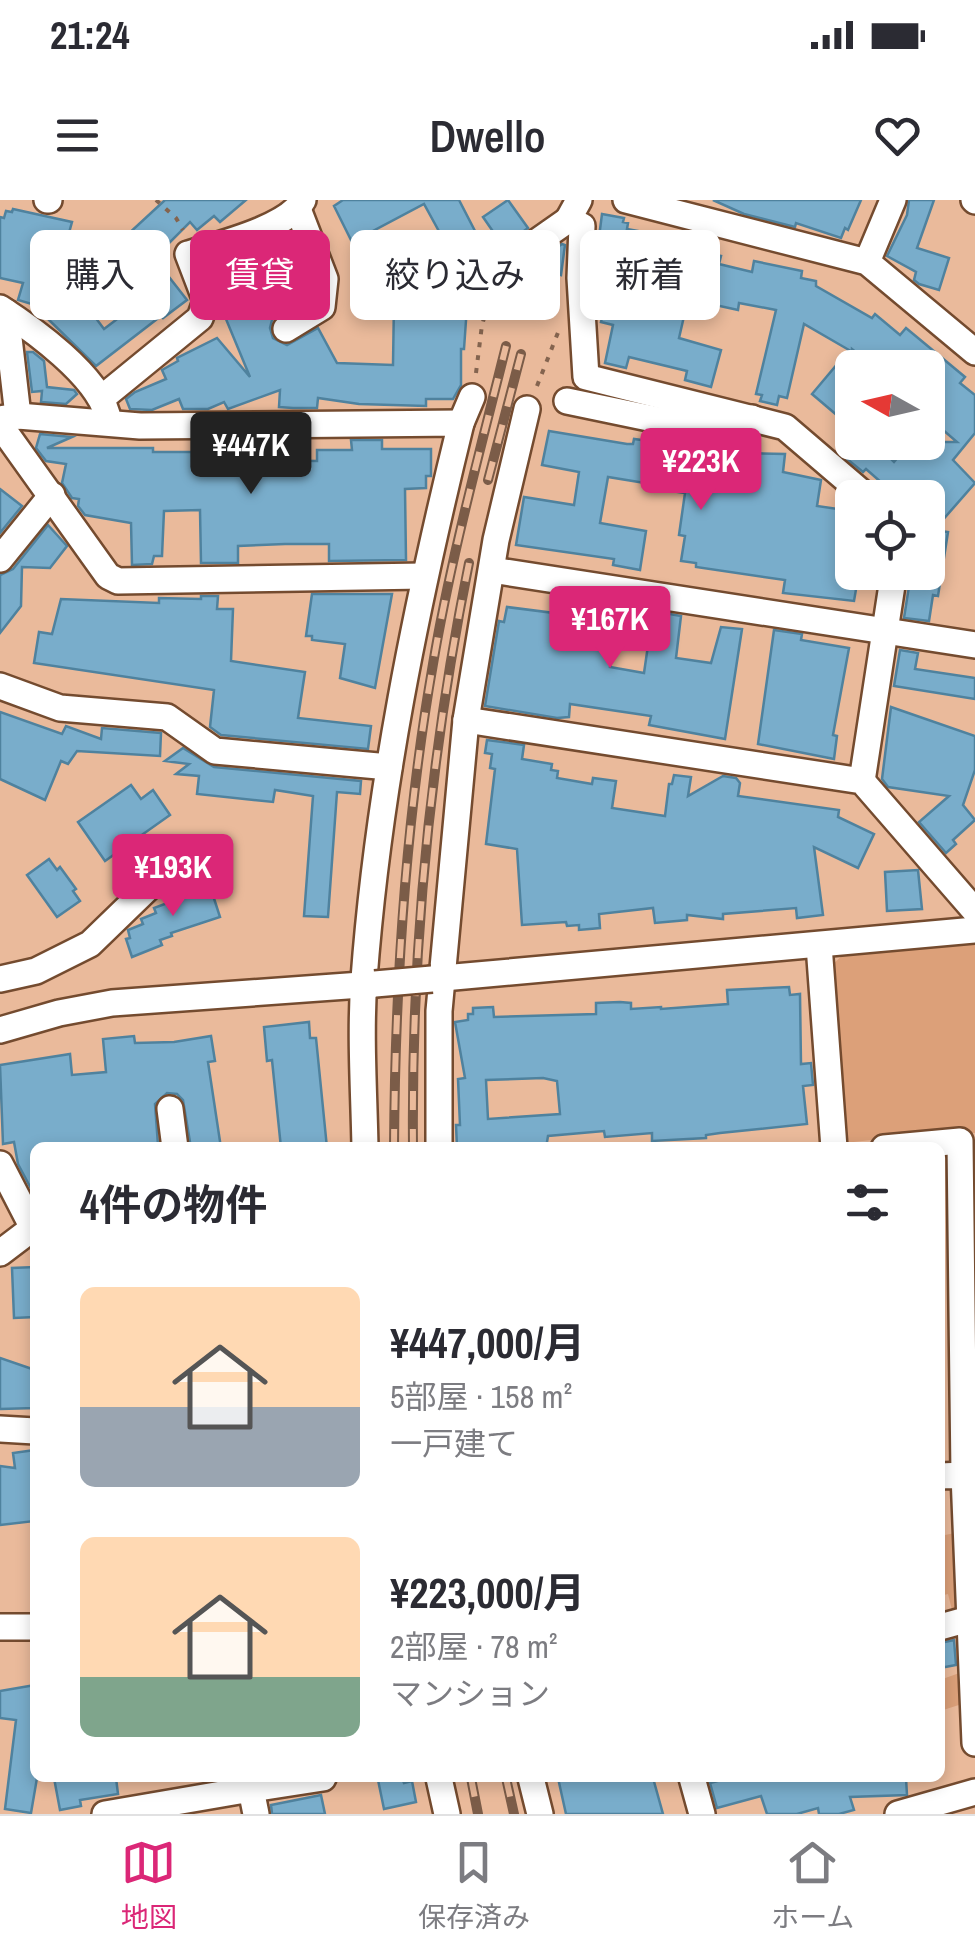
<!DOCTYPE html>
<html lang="ja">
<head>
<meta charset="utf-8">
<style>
	:root { --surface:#fff; --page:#f2f2f3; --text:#2b2b33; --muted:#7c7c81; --line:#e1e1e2; --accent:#db2777 }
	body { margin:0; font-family:"Archivo Narrow","Noto Sans JP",sans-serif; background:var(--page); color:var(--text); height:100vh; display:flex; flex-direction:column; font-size:38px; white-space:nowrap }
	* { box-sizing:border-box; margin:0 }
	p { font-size:32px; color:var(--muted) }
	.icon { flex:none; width:55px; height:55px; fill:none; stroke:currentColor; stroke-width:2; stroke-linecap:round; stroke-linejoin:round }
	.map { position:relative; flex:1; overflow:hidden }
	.drawer { position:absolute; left:30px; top:942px; width:915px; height:640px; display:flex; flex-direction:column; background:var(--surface); border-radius:15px; box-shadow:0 5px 15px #0003 }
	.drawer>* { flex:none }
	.banner { position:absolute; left:30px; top:30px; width:915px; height:90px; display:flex; gap:20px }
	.needle { width:65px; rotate:278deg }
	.fabs { position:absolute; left:835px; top:150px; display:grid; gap:20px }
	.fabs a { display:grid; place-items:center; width:110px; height:110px; border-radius:15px; background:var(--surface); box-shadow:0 5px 15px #0003; font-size:50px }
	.price { position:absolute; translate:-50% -85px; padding:0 22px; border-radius:10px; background:var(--accent); color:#fff; font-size:32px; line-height:65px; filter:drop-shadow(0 2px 5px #0008) }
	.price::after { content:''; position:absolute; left:50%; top:60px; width:30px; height:22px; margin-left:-15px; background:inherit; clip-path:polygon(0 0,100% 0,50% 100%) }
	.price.on { background:#222; color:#fff }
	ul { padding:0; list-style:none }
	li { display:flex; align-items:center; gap:30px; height:250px; padding:0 50px }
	li span { display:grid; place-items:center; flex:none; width:280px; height:200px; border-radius:15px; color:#555 }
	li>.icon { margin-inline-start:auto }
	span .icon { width:120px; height:120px; fill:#fffc; stroke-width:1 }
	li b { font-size:42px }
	h2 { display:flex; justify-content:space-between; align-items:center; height:120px; padding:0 50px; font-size:42px }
	.tag { padding:0 35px; border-radius:15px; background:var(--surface); box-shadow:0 5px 15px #0003; font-size:35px; line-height:90px }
	.tag.on { background:var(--accent); color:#fff }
	.status { display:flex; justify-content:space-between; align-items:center; height:70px; padding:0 50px; background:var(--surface); direction:ltr }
	.status svg { height:28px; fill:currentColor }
	header { display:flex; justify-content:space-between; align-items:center; height:130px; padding:0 50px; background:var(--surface); font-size:45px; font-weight:600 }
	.dock { display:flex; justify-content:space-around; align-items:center; height:140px; border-top:2px solid var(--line); background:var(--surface); font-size:28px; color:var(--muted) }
	.dock a { display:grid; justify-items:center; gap:5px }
	.dock .on { color:var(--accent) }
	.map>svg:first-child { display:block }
	.green { fill:#dca079 }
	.building { fill:#79adcb; stroke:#4f829e; stroke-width:2.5; fill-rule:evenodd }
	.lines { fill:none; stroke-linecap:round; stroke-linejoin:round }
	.minor-casing { stroke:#744b2f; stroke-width:30 }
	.path { stroke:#84644f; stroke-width:4; stroke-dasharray:5 8; stroke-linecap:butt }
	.minor { stroke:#fff; stroke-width:25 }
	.rail-casing { stroke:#7b5c48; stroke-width:10 }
	.rail { stroke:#eaba9b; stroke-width:6; stroke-dasharray:19; stroke-linecap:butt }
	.minor-bridge-casing { stroke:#744b2f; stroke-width:30; stroke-linecap:butt }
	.minor-bridge { stroke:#fff; stroke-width:25 }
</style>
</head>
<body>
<div class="status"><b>21:24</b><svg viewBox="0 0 49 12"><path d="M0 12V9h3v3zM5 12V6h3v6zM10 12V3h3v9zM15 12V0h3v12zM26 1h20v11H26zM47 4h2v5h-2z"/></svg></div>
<header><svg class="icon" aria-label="menu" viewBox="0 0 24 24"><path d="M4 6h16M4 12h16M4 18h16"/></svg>Dwello<svg class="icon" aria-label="heart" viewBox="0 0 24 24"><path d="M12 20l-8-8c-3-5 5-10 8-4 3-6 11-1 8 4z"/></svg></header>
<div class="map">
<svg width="975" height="1614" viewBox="0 0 975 1614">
	<rect width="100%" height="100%" fill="#eaba9b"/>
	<g class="green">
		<polygon points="975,744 975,933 946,932 844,943 832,765 845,753"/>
		<polygon points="960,1332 957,1408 952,1410 948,1394 940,1396 940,1336"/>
		<polygon points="962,1472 962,1504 940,1511 940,1480"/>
	</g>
	<g class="building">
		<polygon points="165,0 246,0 220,22 214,16 197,30 190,22 165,47 155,59 187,100 163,118 161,116 96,166 46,117 77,93 104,129 137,104 109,63 134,44 126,36"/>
		<polygon points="343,0 459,0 475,31 457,41 459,45 435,58 485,78 477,96 468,92 464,149 461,149 461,185 453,199 426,199 426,206 359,204 318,198 317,208 293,208 279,207 280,190 228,209 224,202 208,209 183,209 179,199 152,210 130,209 126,199 135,192 166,179 162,170 178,161 177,158 217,138 250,177 221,107 221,95 213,74 270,55 266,45 291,37 301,61 293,63 307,90 307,97 272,120 270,128 273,138 287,145 318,128 337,163 393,165 394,101 425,101 409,72 395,79 388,65 441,35 424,4 352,42 334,6"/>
		<polygon points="508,0 528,28 503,46 483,17"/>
		<polygon points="713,0 861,0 848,30 845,28 841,38 796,23 795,27 744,14"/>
		<polygon points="909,0 934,0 917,48 949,58 939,90 919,84 914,80 916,72 887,56 907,15"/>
		<polygon points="13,9 72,22 62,58 58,57 45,108 18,100 23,83 0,78 0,17 4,18 6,11 12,12"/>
		<polygon points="602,14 624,18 623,22 628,23 627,29 665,36 690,43 689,46 698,51 721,56 719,64 752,72 754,61 802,71 801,78 816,81 816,86 872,118 875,114 900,135 906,128 965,177 960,183 975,195 975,233 953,260 975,283 934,330 948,332 938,396 933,395 929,421 904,418 910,380 928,382 928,298 899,298 866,269 863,272 847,259 863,242 874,242 894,262 911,242 957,242 928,217 928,168 876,168 852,149 852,228 812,194 849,150 804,124 787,198 779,196 777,205 760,201 762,195 756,194 776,110 739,103 738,110 688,99 679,138 721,150 711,187 685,180 687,171 629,157 626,168 605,163 613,125 601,122 605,104 599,103 601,84 609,47 598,45"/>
		<polygon points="562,44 565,45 561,75 555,73 542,102 522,72"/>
		<polygon points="27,152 33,152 44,161 47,187 74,190 77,194 66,204 41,202 42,191 32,192"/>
		<polygon points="549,231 627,244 633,244 634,239 737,253 785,254 783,272 821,280 817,306 852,311 852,372 859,372 854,401 783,393 785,380 696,367 696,363 681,361 685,336 679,335 685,293 650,288 651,284 608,277 600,323 646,331 640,370 613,365 614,359 516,345 524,297 574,305 579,272 542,265"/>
		<polygon points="40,234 72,237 47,248 153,248 153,252 192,252 192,256 262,254 262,260 317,261 317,250 352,250 351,240 382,240 382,249 431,249 431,276 426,276 426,288 405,289 406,360 329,361 329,344 285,344 238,346 238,363 201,363 200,310 164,311 162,356 154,356 152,364 132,365 131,323 85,315 78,306 79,299 72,298 62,283 66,264 46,261 36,248"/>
		<polygon points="0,289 22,306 0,333"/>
		<polygon points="48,325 67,346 50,368 22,367 21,406 0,433 0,375 13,369"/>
		<polygon points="312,394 392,394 375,488 340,478 345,444 312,440 312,436 306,436"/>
		<polygon points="201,396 218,396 217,409 233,409 231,461 305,472 298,518 371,526 368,549 221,535 210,527 214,490 34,463 39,432 52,434 61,399 159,403 159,398 201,399"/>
		<polygon points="588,405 613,409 611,427 616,427 610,467 644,473 653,411 681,416 676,458 711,463 721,427 742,429 725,539 649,525 651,516 570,504 569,517 557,518 485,506 499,421 504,422 507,407 586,417"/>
		<polygon points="774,430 802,434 801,440 849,448 833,535 837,536 834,559 758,544"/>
		<polygon points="900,450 918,453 915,469 975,478 975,499 894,486"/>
		<polygon points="891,507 975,536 975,570 963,605 975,620 953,640 956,644 946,653 919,622 949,596 888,587 882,579"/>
		<polygon points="0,512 62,534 66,526 101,539 102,528 161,533 160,556 77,551 68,564 61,561 45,600 0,579"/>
		<polygon points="487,540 524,545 522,559 552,564 551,570 558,571 557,578 592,584 593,578 616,581 612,608 665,616 669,584 672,584 674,575 691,577 688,596 723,576 736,578 740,583 738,596 839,610 838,617 874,634 858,668 814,647 823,715 797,718 796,708 723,714 723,719 687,715 687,720 655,723 653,708 599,714 600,728 579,730 579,725 567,726 566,722 522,725 517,649 486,644 495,569 490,568 492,554 485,553"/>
		<polygon points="183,548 214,567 361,581 360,594 337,592 328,717 304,716 313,596 275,590 273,602 197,594 199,576 176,574 189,564 165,561"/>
		<polygon points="131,585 141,599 153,590 170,615 105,661 78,622"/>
		<polygon points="49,659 57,670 60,667 76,689 73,691 80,701 57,717 27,675"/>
		<polygon points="918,670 922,709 887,711 885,672"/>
		<polygon points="209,683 220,717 171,733 172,736 160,740 162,745 132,757 126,739 130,738 128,730 143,724 141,719 156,713 154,708 181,698 180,693"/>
		<path d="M 789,787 L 790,795 L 800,794 L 801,864 L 811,863 L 813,885 L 803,886 L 807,924 L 720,933 L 706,935 L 706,938 L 652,941 L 652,933 L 605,937 L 604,931 L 548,936 L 546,948 L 457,948 L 456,925 L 460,925 L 458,879 L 465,878 L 455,822 L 468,820 L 468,814 L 473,814 L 473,808 L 493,807 L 494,817 L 596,814 L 596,803 L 620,802 L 631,803 L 631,809 L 661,807 L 661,809 L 728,804 L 727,790 ZM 543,878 L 557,881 L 560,914 L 488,919 L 486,880 Z"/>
		<polygon points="309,822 310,838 316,838 327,948 281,948 272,860 267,861 264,827"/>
		<polygon points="134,836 135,843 174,842 211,836 215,861 208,862 221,948 191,948 183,900 177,894 167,893 155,904 158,945 143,948 35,948 35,996 18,964 14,942 3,944 0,865 70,854 72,875 106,872 103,839"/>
		<polygon points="35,1067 35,1117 14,1118 12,1068"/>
		<polygon points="0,1158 35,1170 35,1208 0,1209"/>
		<polygon points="35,1250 35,1321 0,1325 0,1266 15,1268 13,1253"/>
		<polygon points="954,1440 956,1465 940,1468 940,1443"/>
		<polygon points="35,1485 37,1578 31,1613 5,1609 16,1520 0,1518 0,1491"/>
		<polygon points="54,1578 116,1578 118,1594 80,1600 81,1606 60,1610"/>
		<polygon points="402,1578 404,1583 412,1581 416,1602 384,1609 378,1580"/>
		<polygon points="558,1578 653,1578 663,1614 566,1614"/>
		<polygon points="729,1578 906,1578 907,1595 850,1597 854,1610 839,1614 819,1614 818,1608 797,1614 767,1614 761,1596 717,1608 710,1583"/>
		<polygon points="321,1595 325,1614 272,1614 271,1605"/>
	</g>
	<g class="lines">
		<defs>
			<g id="minor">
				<polyline points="47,0 49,0"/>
				<polyline points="579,0 568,20 582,26 580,78 586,177 785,227 868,298"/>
				<polyline points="626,0 867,62 975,152"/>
				<polyline points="974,0 975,1"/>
				<polyline points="867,62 893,0"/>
				<polyline points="498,69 568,20"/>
				<path d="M 0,108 C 34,130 96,175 107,214"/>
				<polyline points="6,112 18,216"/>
				<polyline points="286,129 322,107 325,79 298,9"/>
				<path d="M 102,198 L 200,118 L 206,101 L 188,54 C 217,45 288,28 303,0"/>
				<polyline points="567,201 740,237 752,218"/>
				<path d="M 0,219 L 18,216 L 140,226 L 461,223 C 416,406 378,591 364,779 C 360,835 364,892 365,948"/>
				<polyline points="461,223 472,197"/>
				<polyline points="0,225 108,376 118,381 424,376"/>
				<polyline points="0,359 52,295"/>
				<polyline points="492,370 975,445"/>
				<polyline points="0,486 60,508 167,517 215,551 389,567"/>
				<polyline points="466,520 862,581 975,711"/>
				<polyline points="862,581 894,372"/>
				<polyline points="819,745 834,948"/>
				<polyline points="0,779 36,771 90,744 152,684"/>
				<polyline points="432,779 975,730"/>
				<polyline points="0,830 59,813 112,803 375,784"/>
				<polyline points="170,909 175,948"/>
				<polyline points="439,948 439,811 466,520 496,340 527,209"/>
				<polyline points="884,948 960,941 964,1275"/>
				<polyline points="0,964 33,1028 0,1053"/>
				<polyline points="0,1229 35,1231"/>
				<polyline points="940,1276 964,1275 975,1543"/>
				<polyline points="0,1427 35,1427"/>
				<polyline points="940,1427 969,1419"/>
				<polyline points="249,1578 251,1589 323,1578"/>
				<polyline points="439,1578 447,1614"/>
				<polyline points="531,1578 540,1614"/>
				<polyline points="692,1578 702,1614"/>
				<polyline points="105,1614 251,1589 256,1614"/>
				<polyline points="898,1614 975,1592"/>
			</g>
		</defs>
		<use href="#minor" class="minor-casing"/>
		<g class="path">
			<polyline points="156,0 176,18 183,30"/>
			<polyline points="476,173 482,125 493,89"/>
			<polyline points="537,186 559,130"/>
		</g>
		<use href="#minor" class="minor"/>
		<defs>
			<g id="rail">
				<polyline points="488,280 521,154"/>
				<path d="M 394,948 C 395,786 405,624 433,464 C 451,357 480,251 506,146"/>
				<path d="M 413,948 C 411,750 430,556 469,363"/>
				<polyline points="471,1578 478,1614"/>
				<polyline points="506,1578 514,1614"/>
			</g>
		</defs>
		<use href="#rail" class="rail-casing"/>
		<use href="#rail" class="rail"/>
		<defs>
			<polyline id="minor-bridge" points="375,784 432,779"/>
		</defs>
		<use href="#minor-bridge" class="minor-bridge-casing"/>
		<use href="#minor-bridge" class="minor-bridge"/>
	</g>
</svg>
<div class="fabs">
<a><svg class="needle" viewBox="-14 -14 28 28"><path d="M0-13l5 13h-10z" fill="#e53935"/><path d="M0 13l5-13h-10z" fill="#7c7c81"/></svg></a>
<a><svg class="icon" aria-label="locate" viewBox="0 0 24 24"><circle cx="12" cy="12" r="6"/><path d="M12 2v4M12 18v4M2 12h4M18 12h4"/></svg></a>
</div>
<b class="price on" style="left:251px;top:297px">¥447K</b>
<b class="price" style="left:701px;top:313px">¥223K</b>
<b class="price" style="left:610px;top:471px">¥167K</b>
<b class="price" style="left:173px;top:719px">¥193K</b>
<div class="banner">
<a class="tag">購入</a>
<a class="tag on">賃貸</a>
<a class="tag">絞り込み</a>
<a class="tag">新着</a>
</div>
<section class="drawer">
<h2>4件の物件<svg class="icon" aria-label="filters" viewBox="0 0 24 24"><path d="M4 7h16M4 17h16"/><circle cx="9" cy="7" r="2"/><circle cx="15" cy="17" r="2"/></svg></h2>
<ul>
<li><span style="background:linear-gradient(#ffd9b3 60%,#9aa5b1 0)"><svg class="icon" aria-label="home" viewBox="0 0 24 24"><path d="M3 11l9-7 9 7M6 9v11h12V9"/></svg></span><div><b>¥447,000/月</b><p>5部屋 · 158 m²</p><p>一戸建て</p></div></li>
<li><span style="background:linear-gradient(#ffd9b3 70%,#7fa58c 0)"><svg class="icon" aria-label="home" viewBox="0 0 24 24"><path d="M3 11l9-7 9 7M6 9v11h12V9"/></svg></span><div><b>¥223,000/月</b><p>2部屋 · 78 m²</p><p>マンション</p></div></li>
</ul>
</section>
</div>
<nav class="dock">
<a class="on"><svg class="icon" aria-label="map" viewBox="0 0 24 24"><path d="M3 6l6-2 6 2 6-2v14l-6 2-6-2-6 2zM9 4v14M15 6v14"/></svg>地図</a>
<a><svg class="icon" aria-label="saved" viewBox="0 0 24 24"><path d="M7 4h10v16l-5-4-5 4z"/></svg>保存済み</a>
<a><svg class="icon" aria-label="home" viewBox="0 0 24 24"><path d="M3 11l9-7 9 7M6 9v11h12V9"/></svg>ホーム</a>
</nav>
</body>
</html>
